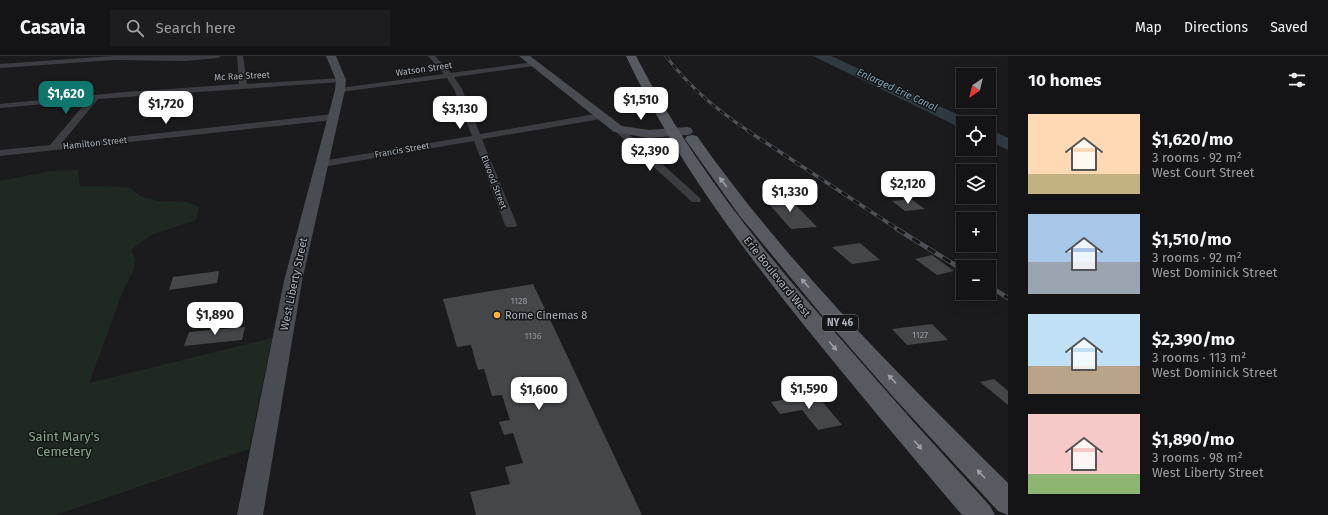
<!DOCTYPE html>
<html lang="en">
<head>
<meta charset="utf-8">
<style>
	:root { --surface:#141416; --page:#1d1d1f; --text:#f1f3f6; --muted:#9d9ea1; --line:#333335; --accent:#0f766e }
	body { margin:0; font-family:"Fira Sans",sans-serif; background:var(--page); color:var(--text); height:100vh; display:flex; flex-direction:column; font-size:15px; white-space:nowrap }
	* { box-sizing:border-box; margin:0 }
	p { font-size:13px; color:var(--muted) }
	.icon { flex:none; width:22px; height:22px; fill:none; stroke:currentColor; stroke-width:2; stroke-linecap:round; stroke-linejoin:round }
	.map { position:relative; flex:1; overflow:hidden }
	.side { display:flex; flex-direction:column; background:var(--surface); width:320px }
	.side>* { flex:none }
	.needle { width:26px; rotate:215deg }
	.fabs { position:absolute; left:956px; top:12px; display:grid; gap:8px }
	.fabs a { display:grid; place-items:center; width:40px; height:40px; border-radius:0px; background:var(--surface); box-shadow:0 4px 16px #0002,0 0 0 1px var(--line); font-size:20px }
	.price { position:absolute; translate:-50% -34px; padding:0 9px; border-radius:8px; background:#fff; color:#222; font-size:13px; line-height:26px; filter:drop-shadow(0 1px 2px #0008) }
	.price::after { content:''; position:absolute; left:50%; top:24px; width:12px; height:9px; margin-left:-6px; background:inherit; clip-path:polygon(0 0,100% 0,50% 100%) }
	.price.selected { background:var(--accent); color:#fff }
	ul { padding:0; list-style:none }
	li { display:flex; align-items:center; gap:12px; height:100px; padding:0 20px }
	li span { display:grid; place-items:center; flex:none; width:112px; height:80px; border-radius:0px; color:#555 }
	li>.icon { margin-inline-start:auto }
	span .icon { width:48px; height:48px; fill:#fffc; stroke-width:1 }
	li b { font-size:17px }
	h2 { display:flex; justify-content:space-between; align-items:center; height:48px; padding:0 20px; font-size:17px }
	header { display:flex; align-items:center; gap:24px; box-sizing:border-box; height:56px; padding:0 20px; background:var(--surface); border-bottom:1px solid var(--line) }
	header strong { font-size:19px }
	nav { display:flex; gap:22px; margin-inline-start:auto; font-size:14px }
	.search { width:280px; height:36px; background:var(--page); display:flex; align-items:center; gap:10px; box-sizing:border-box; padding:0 14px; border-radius:0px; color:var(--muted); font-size:15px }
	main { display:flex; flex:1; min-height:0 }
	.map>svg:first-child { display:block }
	.green { fill:#202921 }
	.water { fill:#303a42 }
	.building { fill:#45464a }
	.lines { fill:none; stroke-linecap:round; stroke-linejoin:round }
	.street { fill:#3b3d42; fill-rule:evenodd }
	.secondary { fill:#494c52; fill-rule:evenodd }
	.primary { fill:#575a61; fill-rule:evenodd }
	.rail-far2-casing { stroke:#4e5157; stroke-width:3 }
	.rail-far1-casing { stroke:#4e5157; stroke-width:3.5 }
	.rail-casing { stroke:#4e5157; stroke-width:4.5 }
	.rail-far2 { stroke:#151618; stroke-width:2; stroke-dasharray:5.5; stroke-linecap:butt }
	.rail-far1 { stroke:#151618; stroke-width:2.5; stroke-dasharray:7; stroke-linecap:butt }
	.rail { stroke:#151618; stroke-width:3; stroke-dasharray:9; stroke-linecap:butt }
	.oneway { fill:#9ca0ab }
	.poi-dot { fill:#f9b437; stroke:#151618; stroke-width:1.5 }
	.labels { text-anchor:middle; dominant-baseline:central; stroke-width:3; stroke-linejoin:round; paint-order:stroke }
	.far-street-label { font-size:9px; fill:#adb2bd; stroke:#151618 }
	.number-label { font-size:9px; fill:#9397a0 }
	.far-water-label { font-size:10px; font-style:italic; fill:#83a1b8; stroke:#151618 }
	.shield { fill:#151618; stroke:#7f838c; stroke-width:1 }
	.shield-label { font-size:10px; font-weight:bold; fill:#adb2bd }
	.street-label { font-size:11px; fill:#adb2bd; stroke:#151618 }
	.poi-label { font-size:11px; fill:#adb2bd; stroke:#151618; text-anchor:start }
	.near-park-label { font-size:13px; fill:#83a885; stroke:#151618 }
</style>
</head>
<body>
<header>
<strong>Casavia</strong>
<div class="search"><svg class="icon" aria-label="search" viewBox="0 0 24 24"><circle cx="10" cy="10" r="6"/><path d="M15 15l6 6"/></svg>Search here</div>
<nav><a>Map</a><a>Directions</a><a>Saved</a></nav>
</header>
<main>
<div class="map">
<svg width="1008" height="459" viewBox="0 0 1008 459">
	<rect width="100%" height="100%" fill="#1b1b1d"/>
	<polygon class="green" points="78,114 80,130 106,130 130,132 140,140 158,145 188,146 199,151 196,164 151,179 131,194 135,203 134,213 123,235 89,327 272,282 249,393 56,459 0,459 0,125 51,115"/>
	<g class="water">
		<polygon points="813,0 831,0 976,67 963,67 963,73"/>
		<polygon points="989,73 1008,82 1008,94 989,85"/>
	</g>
	<g class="building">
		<polygon points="787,140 817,171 791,173 763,141"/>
		<polygon points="911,143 925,153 905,155 892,145"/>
		<polygon points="860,187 880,204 852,208 832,191"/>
		<polygon points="932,199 954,215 937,219 915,203"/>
		<polygon points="219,215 217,227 169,234 173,221"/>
		<polygon points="533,228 555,274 642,459 476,459 470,436 510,428 505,411 523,407 513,377 504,379 499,366 510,364 502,339 492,340 484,313 478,314 471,289 457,291 443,243"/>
		<polygon points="932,268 948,284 907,289 892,273"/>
		<polygon points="245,271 242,284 184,290 189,276"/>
		<polygon points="994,323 1008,335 1008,349 980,326"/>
		<polygon points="816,338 842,369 818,374 802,354 780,358 771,346"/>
	</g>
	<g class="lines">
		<g class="street">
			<polygon points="113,0 221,0 218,2 185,5 115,4 0,12 0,8"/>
			<polygon points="237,0 243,0 247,28 341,22 345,24 341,26 98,43 61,88 333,58 337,61 333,64 0,100 0,94 50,89 88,44 0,52 0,48 125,36 239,28"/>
			<polygon points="428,0 435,0 451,17 534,6 538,8 534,10 454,21 462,33 480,78 601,57 605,60 601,63 482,83 517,169 515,171 507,171 505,169 474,85 322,111 317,108 322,105 472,80 454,33 447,22 340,36 336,34 340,32 444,18"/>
			<polygon points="618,70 621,71 700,142 701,144 700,146 692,146 615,75 614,73 615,71"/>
		</g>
		<g class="secondary">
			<polygon points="326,0 336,0 346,24 345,34 302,225 263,459 237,459 284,225 335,34 336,24"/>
			<polygon points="519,0 530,0 622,70 649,74 687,71 691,72 693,75 691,78 687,79 649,82 614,76"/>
		</g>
		<g class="primary">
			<path d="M 626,0 L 636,0 C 690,105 761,193 839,281 C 888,338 939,394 990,450 L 995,459 L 962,459 C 910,398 858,336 807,273 C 738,187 673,100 626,0 Z"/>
			<path d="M 692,79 L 697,80 C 786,207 898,318 1008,427 L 1008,459 L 998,455 L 895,343 L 820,257 L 739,159 L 685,83 L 687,80 Z"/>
		</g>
		<defs>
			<path id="rail-far2" d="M 666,0 C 689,31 718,55 750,76"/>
			<polyline id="rail-far1" points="748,75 899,174"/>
			<g id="rail">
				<polyline points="897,173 963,214"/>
				<polyline points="989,230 1008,242"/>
			</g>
		</defs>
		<use href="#rail-far2" class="rail-far2-casing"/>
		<use href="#rail-far1" class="rail-far1-casing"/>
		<use href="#rail" class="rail-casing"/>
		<use href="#rail-far2" class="rail-far2"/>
		<use href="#rail-far1" class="rail-far1"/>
		<use href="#rail" class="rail"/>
	</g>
	<defs><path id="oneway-solid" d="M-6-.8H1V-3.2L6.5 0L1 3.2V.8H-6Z"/></defs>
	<g class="oneway">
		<use href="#oneway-solid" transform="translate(723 126) rotate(-127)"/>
		<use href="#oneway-solid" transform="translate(805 227) rotate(-131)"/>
		<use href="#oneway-solid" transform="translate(833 290) rotate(50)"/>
		<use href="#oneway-solid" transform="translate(892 323) rotate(-133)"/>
		<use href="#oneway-solid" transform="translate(918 389) rotate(49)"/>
		<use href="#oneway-solid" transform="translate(981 418) rotate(-134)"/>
	</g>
	<circle class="poi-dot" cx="497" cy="259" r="4"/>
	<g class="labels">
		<g class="far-street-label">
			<text transform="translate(424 13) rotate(-8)">Watson Street</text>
			<text transform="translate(242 20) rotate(-3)">Mc Rae Street</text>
			<text transform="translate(95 87) rotate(-6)">Hamilton Street</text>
			<text transform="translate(402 94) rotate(-10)">Francis Street</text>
			<text transform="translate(494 126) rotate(69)">Elwood Street</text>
		</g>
		<g class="number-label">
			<text x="519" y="245">1128</text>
			<text x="920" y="279">1127</text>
			<text x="533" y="280">1136</text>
		</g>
		<g class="far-water-label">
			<text transform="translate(897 34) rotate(25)">Enlarged Erie Canal</text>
		</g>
		<rect class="shield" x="822" y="259" width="36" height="16" rx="3"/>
		<g class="shield-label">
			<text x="840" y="267">NY 46</text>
		</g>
		<g class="street-label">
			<text transform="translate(777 221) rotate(51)">Erie Boulevard West</text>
			<text transform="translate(294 228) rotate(-78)">West Liberty Street</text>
		</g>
		<g class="poi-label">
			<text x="505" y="259">Rome Cinemas 8</text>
		</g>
		<g class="near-park-label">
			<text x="64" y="380">Saint Mary's<tspan x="64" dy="15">Cemetery</tspan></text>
		</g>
	</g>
</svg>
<div class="fabs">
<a><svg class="needle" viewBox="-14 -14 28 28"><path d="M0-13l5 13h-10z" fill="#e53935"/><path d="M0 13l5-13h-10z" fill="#9d9ea1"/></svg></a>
<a><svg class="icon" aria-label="locate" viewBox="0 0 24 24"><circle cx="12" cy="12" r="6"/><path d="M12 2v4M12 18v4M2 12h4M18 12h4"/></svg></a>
<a><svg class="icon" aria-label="layers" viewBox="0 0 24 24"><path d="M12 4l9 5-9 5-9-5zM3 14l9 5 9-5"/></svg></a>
<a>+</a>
<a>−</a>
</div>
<b class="price selected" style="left:66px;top:59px">$1,620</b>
<b class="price" style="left:641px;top:65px">$1,510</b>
<b class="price" style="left:166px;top:69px">$1,720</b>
<b class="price" style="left:460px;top:74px">$3,130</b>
<b class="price" style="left:650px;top:116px">$2,390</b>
<b class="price" style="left:908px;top:149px">$2,120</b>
<b class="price" style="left:790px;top:157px">$1,330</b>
<b class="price" style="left:215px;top:280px">$1,890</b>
<b class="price" style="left:809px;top:354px">$1,590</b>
<b class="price" style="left:539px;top:355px">$1,600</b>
</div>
<section class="side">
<h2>10 homes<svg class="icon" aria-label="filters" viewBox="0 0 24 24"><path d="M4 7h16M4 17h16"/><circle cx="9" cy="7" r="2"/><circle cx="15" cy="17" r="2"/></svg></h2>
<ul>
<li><span style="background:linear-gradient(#ffd9b3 75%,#c2b280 0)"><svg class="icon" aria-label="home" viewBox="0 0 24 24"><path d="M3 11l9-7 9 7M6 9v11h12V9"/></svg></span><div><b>$1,620/mo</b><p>3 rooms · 92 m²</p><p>West Court Street</p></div></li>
<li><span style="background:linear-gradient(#a9c7e8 60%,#9aa5b1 0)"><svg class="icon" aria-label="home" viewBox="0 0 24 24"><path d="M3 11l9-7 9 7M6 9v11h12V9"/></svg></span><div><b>$1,510/mo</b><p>3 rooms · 92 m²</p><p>West Dominick Street</p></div></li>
<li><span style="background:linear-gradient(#bfe0f5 65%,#b9a48a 0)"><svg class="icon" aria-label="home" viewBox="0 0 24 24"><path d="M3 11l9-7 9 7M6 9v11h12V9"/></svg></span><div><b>$2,390/mo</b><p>3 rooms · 113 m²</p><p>West Dominick Street</p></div></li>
<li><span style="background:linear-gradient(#f6c9c9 75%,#8fb573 0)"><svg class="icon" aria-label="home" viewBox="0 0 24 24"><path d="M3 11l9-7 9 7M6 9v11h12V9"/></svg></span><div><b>$1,890/mo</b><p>3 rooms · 98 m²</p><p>West Liberty Street</p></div></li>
</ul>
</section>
</main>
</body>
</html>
